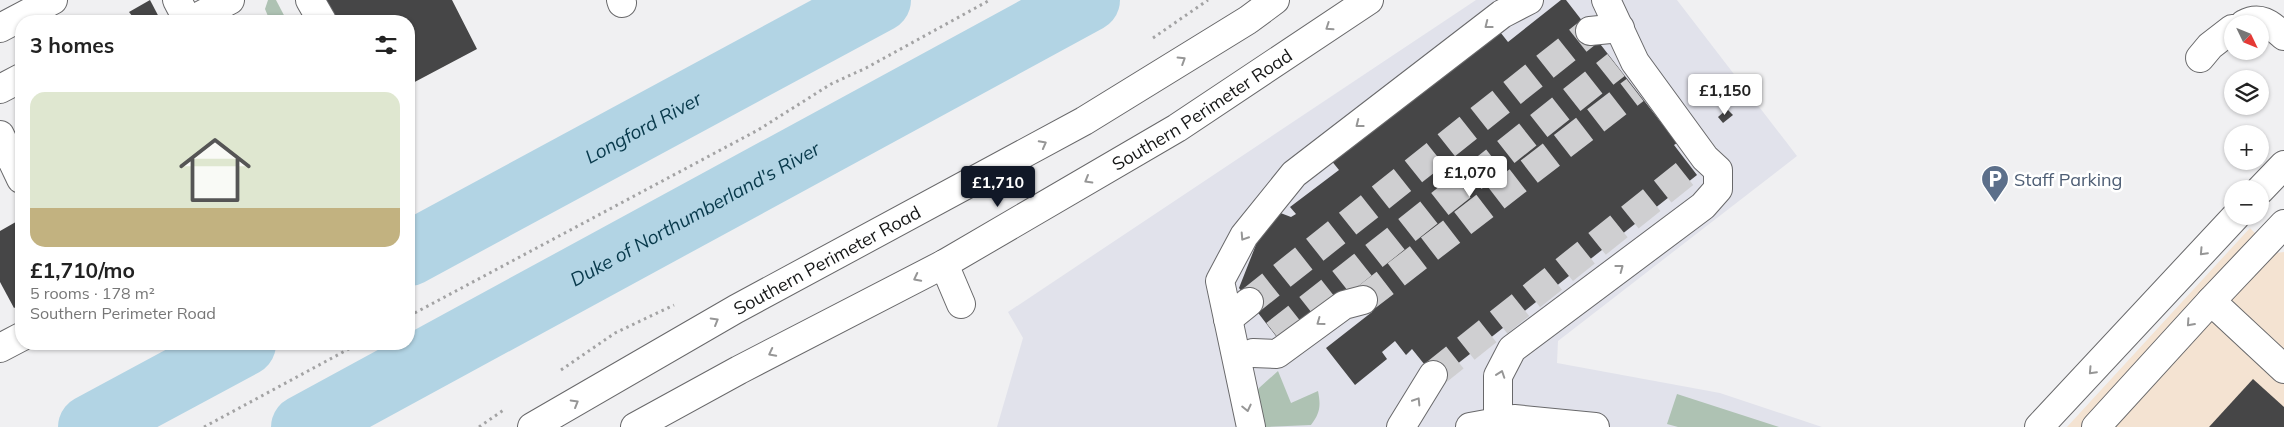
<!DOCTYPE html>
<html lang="en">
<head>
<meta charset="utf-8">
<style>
	:root { --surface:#fff; --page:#f6f6f6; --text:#222; --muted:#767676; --line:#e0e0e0; --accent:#111827 }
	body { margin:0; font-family:Mulish,sans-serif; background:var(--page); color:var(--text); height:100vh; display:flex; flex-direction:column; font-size:19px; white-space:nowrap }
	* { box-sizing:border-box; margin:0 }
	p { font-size:16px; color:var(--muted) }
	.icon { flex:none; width:28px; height:28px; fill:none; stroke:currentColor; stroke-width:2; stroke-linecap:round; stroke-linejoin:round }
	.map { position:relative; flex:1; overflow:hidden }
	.panel { position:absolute; left:15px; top:15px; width:400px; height:335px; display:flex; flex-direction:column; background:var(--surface); border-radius:20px; box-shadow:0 1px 4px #0004 }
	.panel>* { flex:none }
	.needle { width:32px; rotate:133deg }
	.buttons { position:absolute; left:2224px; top:15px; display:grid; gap:10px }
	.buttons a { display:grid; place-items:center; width:45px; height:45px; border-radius:50%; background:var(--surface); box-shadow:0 1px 4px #0004; font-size:25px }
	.price { position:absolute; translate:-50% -42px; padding:0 11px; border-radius:5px; background:#fff; color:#222; font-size:16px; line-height:32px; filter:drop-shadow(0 1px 2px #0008) }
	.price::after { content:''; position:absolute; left:50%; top:30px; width:15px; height:11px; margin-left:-8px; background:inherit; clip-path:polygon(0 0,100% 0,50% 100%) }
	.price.current { background:var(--accent); color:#fff }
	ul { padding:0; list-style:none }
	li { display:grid; align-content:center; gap:10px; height:265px; padding:0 15px }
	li+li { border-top:1px solid var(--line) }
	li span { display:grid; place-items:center; height:155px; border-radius:15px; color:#555 }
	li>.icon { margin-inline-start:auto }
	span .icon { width:90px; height:90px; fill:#fffc; stroke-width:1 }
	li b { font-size:21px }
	h2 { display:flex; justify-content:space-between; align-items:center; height:60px; padding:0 15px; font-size:21px }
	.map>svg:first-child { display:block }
	.industrial { fill:#f4e3d2 }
	.built { fill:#e1e2eb }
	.green { fill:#aec2b3 }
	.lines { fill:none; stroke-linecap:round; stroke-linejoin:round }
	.river { stroke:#b2d4e4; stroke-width:64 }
	.building { fill:#464647 }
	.minor-tunnel { stroke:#cfcfd1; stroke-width:28; stroke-dasharray:28 14; stroke-linecap:butt }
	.minor-casing { stroke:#68686a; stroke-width:30 }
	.path { stroke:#a3a3a4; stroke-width:3; stroke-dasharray:2.5 4; stroke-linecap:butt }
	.minor { stroke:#fff; stroke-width:28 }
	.oneway { stroke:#969696 }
	.labels { text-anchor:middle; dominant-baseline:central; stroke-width:5; stroke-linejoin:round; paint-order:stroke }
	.street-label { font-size:18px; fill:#151616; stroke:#fff }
	.service-label { font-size:18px; fill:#4e5e75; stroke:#fff; text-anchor:start }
	.water-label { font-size:19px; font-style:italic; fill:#08394b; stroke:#fff }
</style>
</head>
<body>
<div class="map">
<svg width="2284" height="427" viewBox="0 0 2284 427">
	<rect width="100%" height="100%" fill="#f0f0f2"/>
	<polygon class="industrial" points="2250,228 2275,253 2284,252 2284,427 2067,427"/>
	<polygon class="built" points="1476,0 1677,0 1797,156 1558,341 1557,363 1720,393 1822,427 997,427 1023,338 1008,312"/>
	<g class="green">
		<polygon points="268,0 276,0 287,21 270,21 265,9"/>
		<path d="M 1278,371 L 1291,403 L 1318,391 C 1321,406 1320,413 1311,425 L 1266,427 L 1259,421 L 1253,399 L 1259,388 Z"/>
		<polygon points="1677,394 1779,427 1678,427 1667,424"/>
	</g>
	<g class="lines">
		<g class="river">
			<path id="s1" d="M 409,254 L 879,0"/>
			<polyline points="90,427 244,344"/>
			<path id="s2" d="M 303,427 L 1088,0"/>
		</g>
	</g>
	<g class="building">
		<polygon points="150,0 161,21 136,21 129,12"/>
		<polygon points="324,0 452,0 477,49 409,85 409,21 335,21"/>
		<polygon points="1561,0 1566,0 1677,143 1674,145 1697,175 1437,380 1412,349 1406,355 1395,341 1382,352 1387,359 1355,385 1326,348 1372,312 1351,285 1279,340 1239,288 1270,209 1291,217 1296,214 1290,207 1339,170 1326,154 1493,23 1508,42"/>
		<polygon points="122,15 125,21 109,21"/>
		<polygon points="21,107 21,121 15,110"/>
		<polygon points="1727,109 1733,115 1723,123 1718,117"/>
		<polygon points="21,219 21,304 14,308 0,282 0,231"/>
		<polygon points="2253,379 2284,407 2284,427 2209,427"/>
	</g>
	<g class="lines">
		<g class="minor-tunnel">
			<polyline points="1363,300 1635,90"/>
			<polyline points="1249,302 1590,31"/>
			<polyline points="1275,334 1616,65"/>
			<polyline points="1433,375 1692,168"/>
		</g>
		<defs>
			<g id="minor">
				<polyline points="177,0 188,21"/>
				<polyline points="310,0 322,21"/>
				<polyline points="621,0 622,3"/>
				<polyline points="190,21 230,0"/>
				<path d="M 2244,24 C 2261,15 2271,25 2284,36"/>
				<polyline points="0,28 53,0"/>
				<polyline points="1590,31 1620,28"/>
				<polyline points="2200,58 2210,46 2232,29"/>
				<polyline points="0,89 21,78"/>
				<polyline points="0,135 21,179"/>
				<polyline points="2260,190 2284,165"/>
				<polyline points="944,264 961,304"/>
				<polyline points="2211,301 2284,369"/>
				<polyline points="1228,319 1249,302"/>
				<polyline points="0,348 21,337"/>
				<polyline points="1253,353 1277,354 1344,305 1363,300"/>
				<polyline points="1498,422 1498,376 1512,349 1703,206 1718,189 1718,170 1705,158 1635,62 1606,0"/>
				<path id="s3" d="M 532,427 L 736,309 L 1084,121 L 1248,20 L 1275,0"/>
				<path id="s4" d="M 635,427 L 739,370 L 944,264 L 1177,128 L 1369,0"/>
				<polyline points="1251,427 1220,281 1244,236 1294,174 1502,14 1529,0"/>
				<polyline points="1401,427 1433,375"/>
				<polyline points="1470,427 1514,419 1595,427"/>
				<polyline points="2039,427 2236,216"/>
				<polyline points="2096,427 2211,301 2284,224"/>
			</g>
		</defs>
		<use href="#minor" class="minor-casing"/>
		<g class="path">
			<polyline points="1153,38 1208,0"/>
			<polyline points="409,316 758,130 831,84 866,68 990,0"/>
			<polyline points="561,370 615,333 674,305"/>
			<polyline points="204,427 358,344"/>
			<polyline points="479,427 505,409"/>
		</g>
		<use href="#minor" class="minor"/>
	</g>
	<defs><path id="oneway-chevron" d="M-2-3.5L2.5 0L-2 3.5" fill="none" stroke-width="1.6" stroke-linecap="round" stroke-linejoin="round" transform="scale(1.25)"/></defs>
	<g class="oneway">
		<use href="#oneway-chevron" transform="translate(1488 25) rotate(142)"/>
		<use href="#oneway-chevron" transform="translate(1329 27) rotate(146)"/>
		<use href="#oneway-chevron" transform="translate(1182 60) rotate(-32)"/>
		<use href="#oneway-chevron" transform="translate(1359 124) rotate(142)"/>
		<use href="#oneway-chevron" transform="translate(1043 144) rotate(-28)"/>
		<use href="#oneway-chevron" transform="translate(1088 180) rotate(150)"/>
		<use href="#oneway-chevron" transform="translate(1244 237) rotate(123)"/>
		<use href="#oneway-chevron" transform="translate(2203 252) rotate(133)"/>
		<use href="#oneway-chevron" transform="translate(1620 268) rotate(-37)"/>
		<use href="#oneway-chevron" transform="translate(917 278) rotate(153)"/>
		<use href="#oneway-chevron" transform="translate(715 321) rotate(-30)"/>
		<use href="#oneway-chevron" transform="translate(1320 322) rotate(144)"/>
		<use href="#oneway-chevron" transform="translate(2190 323) rotate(132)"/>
		<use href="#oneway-chevron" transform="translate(772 353) rotate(153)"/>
		<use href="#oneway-chevron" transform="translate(2092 371) rotate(133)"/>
		<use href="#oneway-chevron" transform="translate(1501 374) rotate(-71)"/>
		<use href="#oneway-chevron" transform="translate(1417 401) rotate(-58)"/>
		<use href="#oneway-chevron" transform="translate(575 403) rotate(-30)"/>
		<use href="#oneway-chevron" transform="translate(1247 408) rotate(77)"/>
	</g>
	<defs>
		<symbol id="parking-pin" viewBox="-11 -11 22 30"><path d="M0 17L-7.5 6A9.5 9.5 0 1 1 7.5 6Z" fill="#5c6f8a" stroke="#fff"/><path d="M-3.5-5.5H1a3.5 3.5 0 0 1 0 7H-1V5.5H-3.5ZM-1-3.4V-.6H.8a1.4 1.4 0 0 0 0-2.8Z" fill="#fff"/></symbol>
	</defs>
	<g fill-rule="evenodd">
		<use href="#parking-pin" x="1979" y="163" width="32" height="43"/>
	</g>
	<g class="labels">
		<g class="street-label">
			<text stroke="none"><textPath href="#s4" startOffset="650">Southern Perimeter Road</textPath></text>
			<text stroke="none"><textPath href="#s3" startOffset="339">Southern Perimeter Road</textPath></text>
		</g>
		<g class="service-label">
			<text x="2014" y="179">Staff Parking</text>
		</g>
		<g class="water-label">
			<text stroke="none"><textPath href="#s1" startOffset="266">Longford River</textPath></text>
			<text stroke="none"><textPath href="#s2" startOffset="446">Duke of Northumberland's River</textPath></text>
		</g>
	</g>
</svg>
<div class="buttons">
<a><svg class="needle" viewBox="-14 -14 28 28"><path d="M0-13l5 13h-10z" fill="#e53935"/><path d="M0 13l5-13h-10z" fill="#767676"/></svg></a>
<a><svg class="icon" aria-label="layers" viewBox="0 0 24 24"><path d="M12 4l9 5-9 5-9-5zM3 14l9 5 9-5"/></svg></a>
<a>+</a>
<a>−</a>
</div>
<b class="price" style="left:1725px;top:116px">£1,150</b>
<b class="price" style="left:1470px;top:198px">£1,070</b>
<b class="price current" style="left:998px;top:208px">£1,710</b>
<section class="panel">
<h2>3 homes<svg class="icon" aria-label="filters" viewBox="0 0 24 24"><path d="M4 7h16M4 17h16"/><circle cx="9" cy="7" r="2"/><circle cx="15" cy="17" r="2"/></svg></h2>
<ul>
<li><span style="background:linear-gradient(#dfe7d0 75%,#c2b280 0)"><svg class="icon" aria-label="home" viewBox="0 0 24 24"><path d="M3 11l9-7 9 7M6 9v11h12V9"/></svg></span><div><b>£1,710/mo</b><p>5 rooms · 178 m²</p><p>Southern Perimeter Road</p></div></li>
</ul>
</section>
</div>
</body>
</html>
